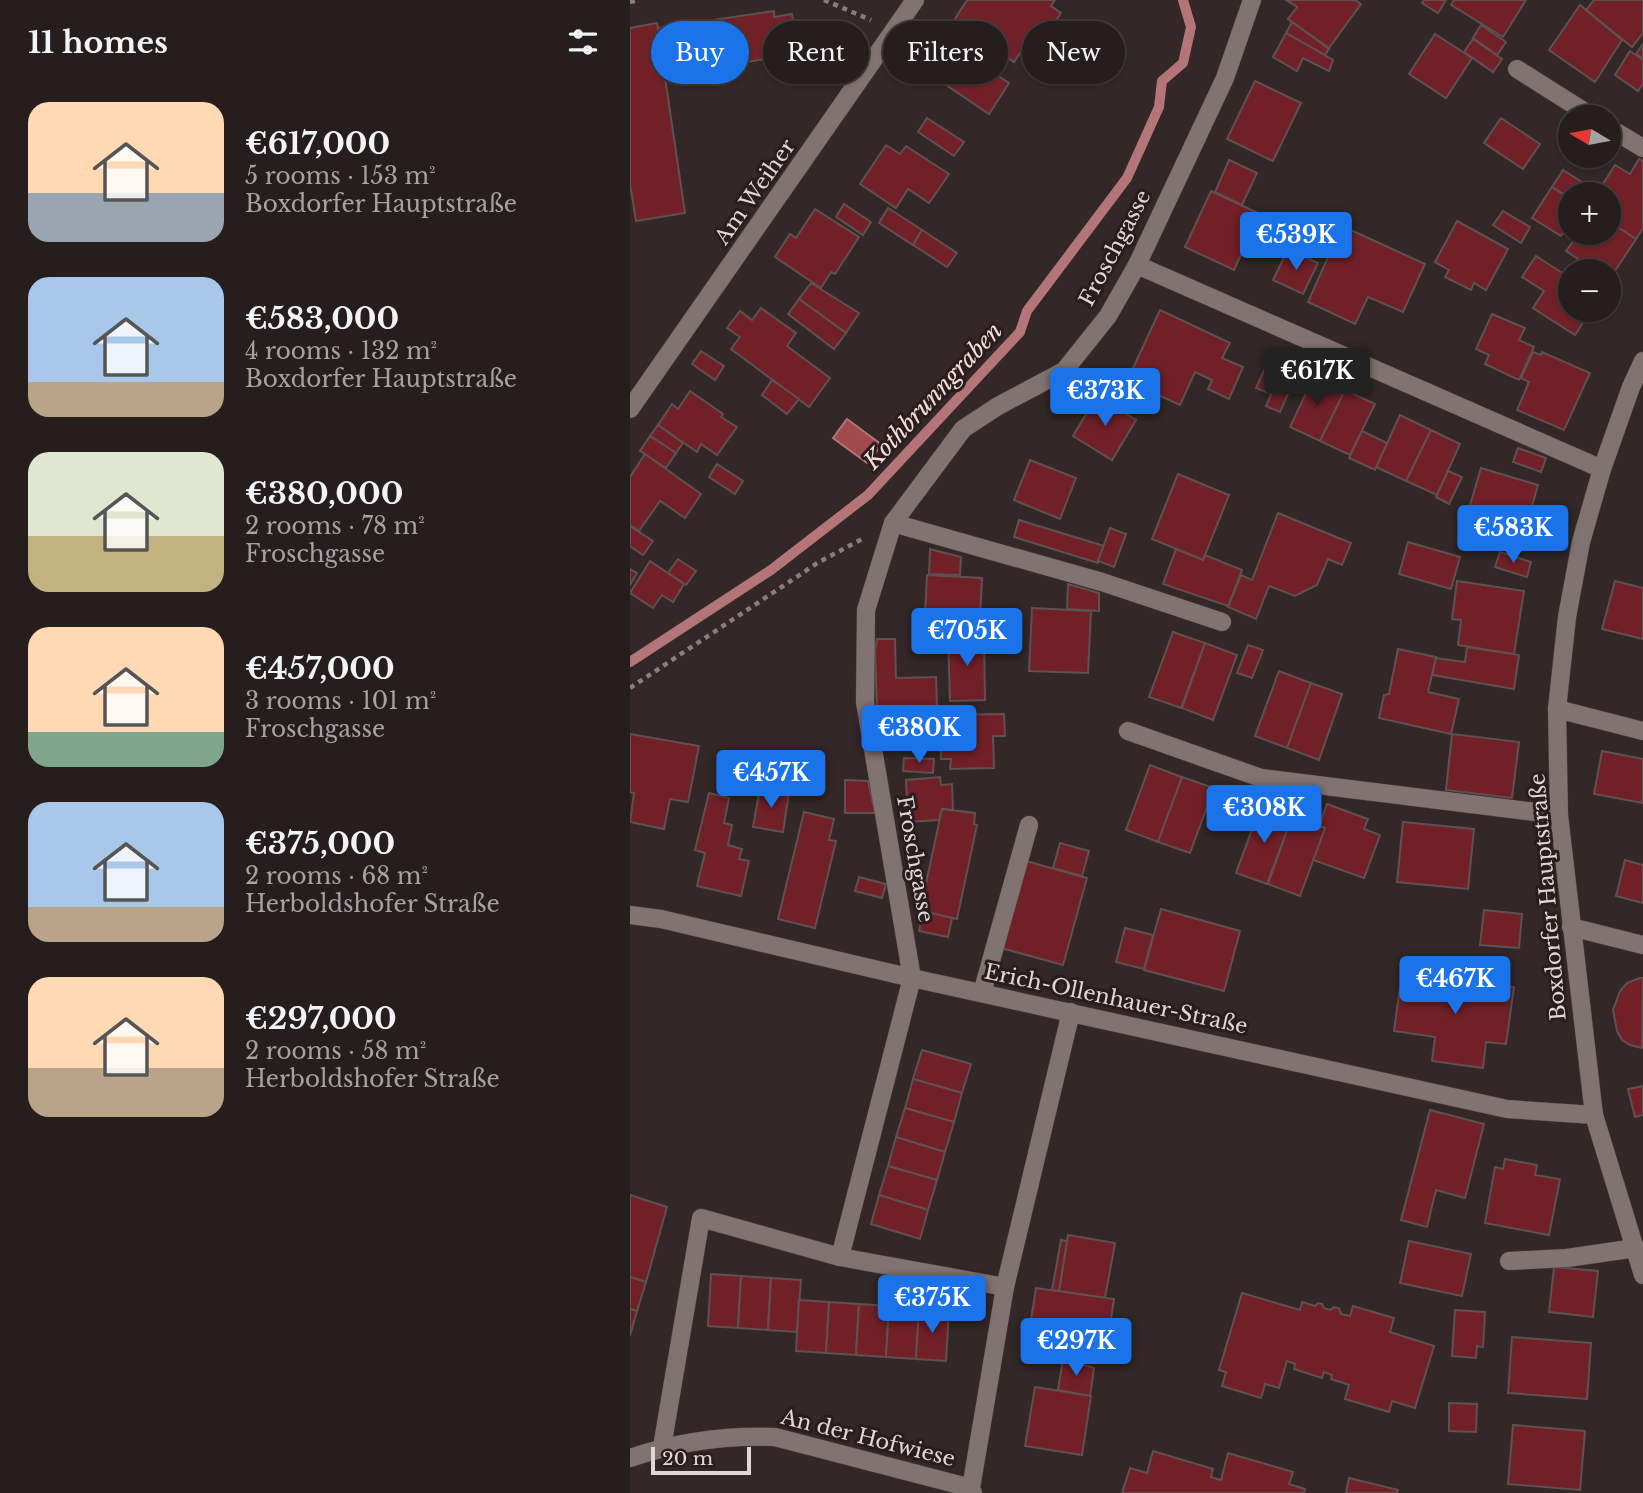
<!DOCTYPE html>
<html lang="en">
<head>
<meta charset="utf-8">
<style>
	:root { --surface:#261d1d; --page:#2e2626; --text:#f1f3f6; --muted:#a4a2a4; --line:#423b3b; --accent:#1a73e8 }
	body { margin:0; font-family:"Libre Baskerville",serif; background:var(--page); color:var(--text); height:100vh; display:flex; flex-direction:column; font-size:26px; white-space:nowrap }
	* { box-sizing:border-box; margin:0 }
	p { font-size:23px; color:var(--muted) }
	.icon { flex:none; width:38px; height:38px; fill:none; stroke:currentColor; stroke-width:2; stroke-linecap:round; stroke-linejoin:round }
	.map { position:relative; flex:1; overflow:hidden }
	.sheet { display:flex; flex-direction:column; background:var(--surface); width:630px }
	.sheet>* { flex:none }
	.top-card { position:absolute; left:21px; top:21px; width:665px; height:63px; display:flex; gap:14px }
	.needle { width:46px; rotate:280deg }
	.controls { position:absolute; left:928px; top:105px; display:grid; gap:14px }
	.controls a { display:grid; place-items:center; width:63px; height:63px; border-radius:50%; background:var(--surface); box-shadow:0 2px 5px #0004,0 0 0 2px var(--line); font-size:35px }
	.scale { position:absolute; left:21px; bottom:18px; width:100px; box-sizing:border-box; padding-left:7px; border:4px solid #e0d8d8; border-top:0; font-size:19px; line-height:24px; white-space:nowrap; color:#e0d8d8; -webkit-text-stroke:5px #291d1d; paint-order:stroke }
	.price { position:absolute; translate:-50% -60px; padding:0 16px; border-radius:7px; background:var(--accent); color:#fff; font-size:23px; line-height:46px; filter:drop-shadow(0 2px 4px #0008) }
	.price::after { content:''; position:absolute; left:50%; top:42px; width:21px; height:16px; margin-left:-10px; background:inherit; clip-path:polygon(0 0,100% 0,50% 100%) }
	.price.active { background:#222; color:#fff }
	ul { padding:0; list-style:none }
	li { display:flex; align-items:center; gap:21px; height:175px; padding:0 28px }
	li span { display:grid; place-items:center; flex:none; width:196px; height:140px; border-radius:21px; color:#555 }
	li>.icon { margin-inline-start:auto }
	span .icon { width:84px; height:84px; fill:#fffc; stroke-width:1 }
	li b { font-size:30px }
	h2 { display:flex; justify-content:space-between; align-items:center; height:84px; padding:0 28px; font-size:30px }
	.tag { padding:0 24px; border-radius:32px; background:var(--surface); box-shadow:0 2px 5px #0004,0 0 0 2px var(--line); font-size:24px; line-height:63px }
	.tag.active { background:var(--accent); color:#fff }
	main { display:flex; flex:1; min-height:0 }
	.map>svg:first-child { display:block }
	.water { fill:#a04a4e; stroke:#b37577; stroke-width:2 }
	.lines { fill:none; stroke-linecap:round; stroke-linejoin:round }
	.stream { stroke:#b37577; stroke-width:10 }
	.building { fill:#722028; stroke:#5f5151; stroke-width:2 }
	.service-casing { stroke:#4d4444; stroke-width:19 }
	.minor-casing { stroke:#4d4444; stroke-width:19 }
	.path { stroke:#887e7e; stroke-width:4.5; stroke-dasharray:5 5; stroke-linecap:butt }
	.service { stroke:#817372; stroke-width:18 }
	.minor { stroke:#817372; stroke-width:18 }
	.labels { text-anchor:middle; dominant-baseline:central; stroke-width:6; stroke-linejoin:round; paint-order:stroke }
	.street-label { font-size:21px; fill:#e0d8d8; stroke:#291d1d }
	.water-label { font-size:23px; font-style:italic; fill:#f5dbdb; stroke:#291d1d }
</style>
</head>
<body>
<main>
<section class="sheet">
<h2>11 homes<svg class="icon" aria-label="filters" viewBox="0 0 24 24"><path d="M4 7h16M4 17h16"/><circle cx="9" cy="7" r="2"/><circle cx="15" cy="17" r="2"/></svg></h2>
<ul>
<li><span style="background:linear-gradient(#ffd9b3 65%,#9aa5b1 0)"><svg class="icon" aria-label="home" viewBox="0 0 24 24"><path d="M3 11l9-7 9 7M6 9v11h12V9"/></svg></span><div><b>€617,000</b><p>5 rooms · 153 m²</p><p>Boxdorfer Hauptstraße</p></div></li>
<li><span style="background:linear-gradient(#a9c7e8 75%,#b9a48a 0)"><svg class="icon" aria-label="home" viewBox="0 0 24 24"><path d="M3 11l9-7 9 7M6 9v11h12V9"/></svg></span><div><b>€583,000</b><p>4 rooms · 132 m²</p><p>Boxdorfer Hauptstraße</p></div></li>
<li><span style="background:linear-gradient(#dfe7d0 60%,#c2b280 0)"><svg class="icon" aria-label="home" viewBox="0 0 24 24"><path d="M3 11l9-7 9 7M6 9v11h12V9"/></svg></span><div><b>€380,000</b><p>2 rooms · 78 m²</p><p>Froschgasse</p></div></li>
<li><span style="background:linear-gradient(#ffd9b3 75%,#7fa58c 0)"><svg class="icon" aria-label="home" viewBox="0 0 24 24"><path d="M3 11l9-7 9 7M6 9v11h12V9"/></svg></span><div><b>€457,000</b><p>3 rooms · 101 m²</p><p>Froschgasse</p></div></li>
<li><span style="background:linear-gradient(#a9c7e8 75%,#b9a48a 0)"><svg class="icon" aria-label="home" viewBox="0 0 24 24"><path d="M3 11l9-7 9 7M6 9v11h12V9"/></svg></span><div><b>€375,000</b><p>2 rooms · 68 m²</p><p>Herboldshofer Straße</p></div></li>
<li><span style="background:linear-gradient(#ffd9b3 65%,#b9a48a 0)"><svg class="icon" aria-label="home" viewBox="0 0 24 24"><path d="M3 11l9-7 9 7M6 9v11h12V9"/></svg></span><div><b>€297,000</b><p>2 rooms · 58 m²</p><p>Herboldshofer Straße</p></div></li>
</ul>
</section>
<div class="map">
<svg width="1013" height="1493" viewBox="0 0 1013 1493">
	<rect width="100%" height="100%" fill="#332727"/>
	<polygon class="water" points="217,419 252,445 237,463 203,438"/>
	<g class="lines">
		<polyline class="stream" points="0,662 141,570 238,495 390,332 397,311 497,178 529,107 532,81 553,63 561,27 553,0"/>
	</g>
	<g class="building">
		<polygon points="337,0 425,0 421,6 431,13 411,43 401,37 384,62 323,22"/>
		<polygon points="656,0 725,0 731,4 699,48 658,19 667,7"/>
		<polygon points="794,0 816,0 808,13 792,3"/>
		<polygon points="824,0 896,0 873,37 821,5"/>
		<polygon points="964,0 1013,0 1013,33 1002,47 956,10"/>
		<polygon points="950,5 992,40 965,82 919,50"/>
		<polygon points="144,11 144,17 162,14 168,54 46,73 45,68 34,70 28,28"/>
		<polygon points="662,22 699,49 695,55 656,33"/>
		<polygon points="27,23 55,213 6,221 0,184 0,28"/>
		<polygon points="851,25 876,42 867,55 843,38"/>
		<polygon points="333,29 375,57 364,73 379,83 359,114 297,72 318,41 323,44"/>
		<polygon points="656,33 703,60 699,71 673,58 667,71 643,57"/>
		<polygon points="805,34 842,58 816,98 779,74"/>
		<polygon points="843,39 872,59 863,72 834,52"/>
		<polygon points="1013,44 1013,59 1006,54"/>
		<polygon points="1000,51 1013,60 1013,84 1008,91 985,75"/>
		<polygon points="625,81 671,103 643,161 597,139"/>
		<polygon points="297,118 334,142 324,156 288,132"/>
		<polygon points="871,118 910,144 893,169 854,143"/>
		<polygon points="256,145 270,154 276,146 319,174 299,203 278,189 266,208 230,184"/>
		<polygon points="947,156 970,156 963,166"/>
		<polygon points="1009,159 1013,161 1013,228 1006,239 978,221 978,204 984,195 971,187 985,165 1000,174"/>
		<polygon points="599,160 627,173 612,205 585,192"/>
		<polygon points="933,170 952,182 944,194 940,194 940,198 922,187"/>
		<polygon points="922,187 940,199 940,222 931,236 902,218"/>
		<polygon points="581,191 630,214 604,270 555,247"/>
		<polygon points="214,204 241,222 233,235 206,217"/>
		<polygon points="258,208 292,230 283,245 249,223"/>
		<polygon points="185,209 229,237 205,274 201,272 191,288 145,257 160,234 166,238"/>
		<polygon points="873,211 900,227 891,243 863,225"/>
		<polygon points="827,221 878,249 856,290 844,283 841,290 815,277 819,270 805,262"/>
		<polygon points="978,221 1006,239 979,280 978,271 966,271 936,251 944,240 933,233 940,223 940,233 978,233"/>
		<polygon points="712,226 795,264 773,312 738,297 725,324 678,302"/>
		<polygon points="676,227 692,234 680,259 665,252"/>
		<polygon points="292,230 327,253 317,267 283,245"/>
		<polygon points="658,249 688,263 673,294 643,280"/>
		<polygon points="906,256 940,278 940,310 961,310 945,335 903,308 914,291 892,277"/>
		<polygon points="181,283 229,313 216,333 169,299"/>
		<polygon points="169,299 216,333 204,349 158,314"/>
		<polygon points="131,308 166,333 157,346 200,378 179,407 101,349 110,337 97,328 110,311 122,320"/>
		<polygon points="530,310 600,343 592,358 613,367 599,399 578,389 582,380 565,372 550,405 497,381"/>
		<polygon points="862,314 895,328 889,340 904,347 889,380 855,364 859,355 846,349"/>
		<polygon points="71,351 94,366 85,380 62,364"/>
		<polygon points="903,352 911,355 912,352 960,373 934,430 887,410 899,382 891,378"/>
		<polygon points="637,364 651,370 641,394 626,388"/>
		<polygon points="652,370 666,376 650,412 636,406"/>
		<polygon points="684,376 715,390 690,441 660,427"/>
		<polygon points="142,380 169,399 157,414 132,395"/>
		<polygon points="715,390 745,404 720,455 690,441"/>
		<polygon points="60,391 93,414 91,417 107,427 87,455 71,444 67,452 28,425 42,404 48,409"/>
		<polygon points="467,396 506,420 482,460 443,436"/>
		<polygon points="770,415 801,430 776,481 746,467"/>
		<polygon points="28,425 53,443 46,453 20,436"/>
		<polygon points="801,430 830,444 807,495 776,481"/>
		<polygon points="732,431 757,443 745,470 719,458"/>
		<polygon points="20,436 46,453 36,468 10,451"/>
		<polygon points="888,448 916,458 911,472 883,462"/>
		<polygon points="15,454 71,494 55,518 30,501 9,531 0,525 0,477"/>
		<polygon points="400,460 446,478 430,519 384,500"/>
		<polygon points="87,464 113,481 105,494 79,477"/>
		<polygon points="851,468 908,485 890,549 832,532"/>
		<polygon points="818,471 832,477 819,504 806,497"/>
		<polygon points="548,474 599,495 573,560 522,539"/>
		<polygon points="648,513 721,543 712,565 698,559 687,585 665,596 639,586 626,619 598,607 611,575 622,580"/>
		<polygon points="389,520 474,546 468,563 384,537"/>
		<polygon points="0,526 23,541 13,555 0,546"/>
		<polygon points="480,528 496,534 484,567 468,561"/>
		<polygon points="778,542 830,557 821,589 769,574"/>
		<polygon points="300,549 331,557 330,575 299,574"/>
		<polygon points="546,549 573,560 575,555 612,570 598,606 533,584"/>
		<polygon points="870,552 901,562 897,577 865,567"/>
		<polygon points="48,559 66,571 56,585 38,573"/>
		<polygon points="20,561 54,584 43,602 32,595 23,608 0,593"/>
		<polygon points="0,569 7,573 0,585"/>
		<polygon points="297,575 352,578 349,637 294,634"/>
		<polygon points="827,581 894,591 884,654 828,645 831,620 822,619"/>
		<polygon points="985,581 1013,588 1013,639 972,629"/>
		<polygon points="438,584 469,593 469,611 437,609"/>
		<polygon points="402,608 461,611 458,673 399,671"/>
		<polygon points="543,632 575,643 551,708 519,697"/>
		<polygon points="318,635 354,637 355,700 320,701"/>
		<polygon points="247,639 265,639 266,678 306,677 307,706 247,708 245,650"/>
		<polygon points="575,643 607,655 583,720 552,708"/>
		<polygon points="618,645 633,650 622,678 607,673"/>
		<polygon points="837,647 889,655 884,689 802,675 806,658 835,662"/>
		<polygon points="768,649 806,657 798,692 829,699 821,734 749,718 754,695 759,694"/>
		<polygon points="649,671 681,683 657,748 625,736"/>
		<polygon points="681,683 712,694 689,760 657,748"/>
		<polygon points="301,710 302,742 265,744 264,712"/>
		<polygon points="374,714 375,736 363,736 364,768 320,769 321,759 311,759 310,715"/>
		<polygon points="0,734 69,746 58,802 40,799 34,829 0,822 4,793 0,792"/>
		<polygon points="822,734 889,742 882,798 816,790"/>
		<polygon points="972,751 1013,759 1013,803 964,794"/>
		<polygon points="274,758 304,759 303,773 273,771"/>
		<polygon points="520,765 552,777 528,842 496,830"/>
		<polygon points="310,777 311,785 322,784 323,810 312,809 309,820 278,822 276,780"/>
		<polygon points="552,777 584,788 560,853 528,842"/>
		<polygon points="215,780 238,781 245,813 215,813"/>
		<polygon points="130,788 159,793 153,832 123,827"/>
		<polygon points="609,792 623,797 613,826 598,820"/>
		<polygon points="79,793 99,798 94,823 102,825 98,845 112,849 109,859 119,861 111,896 67,886 75,853 65,850"/>
		<polygon points="697,804 738,819 734,829 750,835 734,878 683,860 695,828 689,826"/>
		<polygon points="631,805 662,817 637,884 606,873"/>
		<polygon points="312,809 345,813 344,824 347,825 327,919 290,911"/>
		<polygon points="174,812 204,819 199,840 206,841 185,928 148,919"/>
		<polygon points="662,817 695,828 670,896 638,884"/>
		<polygon points="773,822 844,829 838,889 767,882"/>
		<polygon points="430,843 459,851 452,876 423,868"/>
		<polygon points="995,860 1013,865 1013,903 986,896"/>
		<polygon points="396,861 457,878 433,965 371,948"/>
		<polygon points="229,877 256,884 252,898 225,891"/>
		<polygon points="531,909 610,931 594,991 514,970"/>
		<polygon points="854,910 892,914 889,948 850,945"/>
		<polygon points="293,911 322,918 318,937 289,931"/>
		<polygon points="495,928 523,935 514,969 486,962"/>
		<polygon points="772,972 884,987 876,1044 856,1042 853,1068 802,1061 805,1037 764,1031"/>
		<polygon points="1010,978 1013,978 1012,1048 1000,1045 992,1040 987,1031 983,1010 990,991 997,983"/>
		<polygon points="292,1050 341,1064 332,1093 283,1079"/>
		<polygon points="283,1079 332,1093 324,1122 275,1108"/>
		<polygon points="1013,1086 1013,1115 1005,1117 998,1089"/>
		<polygon points="275,1108 324,1122 315,1152 266,1137"/>
		<polygon points="800,1110 854,1124 835,1198 806,1190 797,1227 771,1220"/>
		<polygon points="266,1137 315,1152 307,1180 258,1166"/>
		<polygon points="875,1159 907,1165 905,1175 930,1179 919,1235 855,1223 865,1167 873,1169"/>
		<polygon points="258,1166 307,1180 298,1210 249,1195"/>
		<polygon points="0,1195 37,1207 16,1282 0,1277"/>
		<polygon points="249,1195 298,1210 290,1239 241,1224"/>
		<polygon points="438,1235 485,1243 475,1298 429,1291"/>
		<polygon points="431,1240 437,1241 429,1291 422,1290"/>
		<polygon points="779,1241 841,1254 832,1296 770,1283"/>
		<polygon points="924,1267 968,1271 963,1317 919,1312"/>
		<polygon points="81,1274 111,1276 108,1328 78,1326"/>
		<polygon points="111,1276 141,1278 138,1330 108,1328"/>
		<polygon points="0,1277 16,1282 7,1311 0,1309"/>
		<polygon points="141,1278 171,1280 167,1332 138,1330"/>
		<polygon points="406,1288 484,1299 477,1345 399,1333"/>
		<polygon points="612,1293 670,1310 672,1302 685,1306 688,1303 692,1304 694,1308 700,1310 704,1307 709,1308 711,1314 720,1316 723,1306 764,1318 760,1332 804,1346 785,1408 762,1401 759,1412 715,1399 719,1385 701,1379 702,1375 694,1372 692,1378 664,1369 665,1364 657,1361 649,1388 635,1384 631,1398 592,1386 596,1372 589,1370"/>
		<polygon points="169,1300 199,1302 196,1353 166,1351"/>
		<polygon points="199,1302 229,1304 226,1355 196,1353"/>
		<polygon points="229,1304 259,1306 256,1357 226,1355"/>
		<polygon points="259,1306 289,1308 286,1359 256,1357"/>
		<polygon points="289,1308 319,1310 316,1361 286,1359"/>
		<polygon points="0,1309 7,1311 0,1336"/>
		<polygon points="825,1310 855,1312 853,1347 847,1346 846,1358 822,1356"/>
		<polygon points="882,1337 961,1343 957,1399 878,1393"/>
		<polygon points="433,1359 464,1368 460,1396 428,1390"/>
		<polygon points="405,1387 461,1396 452,1455 395,1446"/>
		<polygon points="819,1403 847,1404 846,1432 819,1431"/>
		<polygon points="883,1425 955,1431 950,1490 878,1484"/>
		<polygon points="523,1451 583,1469 581,1477 591,1480 598,1453 663,1472 659,1484 675,1489 674,1493 492,1493 500,1468 517,1473"/>
		<polygon points="719,1478 768,1490 767,1493 716,1493"/>
	</g>
	<g class="lines">
		<defs>
			<g id="service">
				<polyline points="887,69 963,117"/>
				<polyline points="978,127 1013,148"/>
				<polyline points="263,523 472,582 592,622"/>
				<polyline points="498,731 631,778 929,815"/>
				<polyline points="282,978 210,1257 375,1287"/>
				<polyline points="352,993 399,825"/>
				<polyline points="879,1261 937,1258 1006,1248"/>
				<polyline points="32,1447 71,1218 210,1257"/>
			</g>
			<g id="minor">
				<polyline points="507,265 972,469"/>
				<polyline points="1013,361 1001,387 972,469 951,542 937,617 927,709 929,815 964,1115 1013,1275"/>
				<polyline points="0,409 285,0"/>
				<polyline points="927,709 1013,731"/>
				<polyline points="0,915 31,919 282,978 877,1109 964,1115"/>
				<polyline points="941,927 1013,945"/>
				<polyline points="282,978 235,702 236,610 263,523 333,429 368,406 434,371 478,316 507,265 595,78 622,0"/>
				<path d="M 0,1458 C 46,1442 96,1435 145,1437 L 341,1488"/>
				<polyline points="343,1493 341,1488 375,1287 441,1012"/>
			</g>
		</defs>
		<use href="#service" class="service-casing"/>
		<use href="#minor" class="minor-casing"/>
		<g class="path">
			<polyline points="194,0 241,20"/>
			<polyline points="0,2 8,0"/>
			<polyline points="0,688 189,562 232,539"/>
		</g>
		<use href="#service" class="service"/>
		<use href="#minor" class="minor"/>
	</g>
	<g class="labels">
		<g class="street-label">
			<text transform="translate(125 192) rotate(-55)">Am Weiher</text>
			<text transform="translate(485 248) rotate(-62)">Froschgasse</text>
			<text transform="translate(285 859) rotate(80)">Froschgasse</text>
			<text transform="translate(918 897) rotate(-95)">Boxdorfer Hauptstraße</text>
			<text transform="translate(486 999) rotate(12)">Erich-Ollenhauer-Straße</text>
			<text transform="translate(238 1438) rotate(14)">An der Hofwiese</text>
		</g>
		<g class="water-label">
			<text transform="translate(303 396) rotate(-47)">Kothbrunngraben</text>
		</g>
	</g>
</svg>
<div class="controls">
<a><svg class="needle" viewBox="-14 -14 28 28"><path d="M0-13l5 13h-10z" fill="#e53935"/><path d="M0 13l5-13h-10z" fill="#a4a2a4"/></svg></a>
<a>+</a>
<a>−</a>
</div>
<div class="scale">20 m</div>
<b class="price" style="left:666px;top:272px">€539K</b>
<b class="price active" style="left:687px;top:408px">€617K</b>
<b class="price" style="left:475px;top:428px">€373K</b>
<b class="price" style="left:883px;top:565px">€583K</b>
<b class="price" style="left:337px;top:668px">€705K</b>
<b class="price" style="left:289px;top:765px">€380K</b>
<b class="price" style="left:141px;top:810px">€457K</b>
<b class="price" style="left:634px;top:845px">€308K</b>
<b class="price" style="left:825px;top:1016px">€467K</b>
<b class="price" style="left:302px;top:1335px">€375K</b>
<b class="price" style="left:446px;top:1378px">€297K</b>
<div class="top-card">
<a class="tag active">Buy</a>
<a class="tag">Rent</a>
<a class="tag">Filters</a>
<a class="tag">New</a>
</div>
</div>
</main>
</body>
</html>
